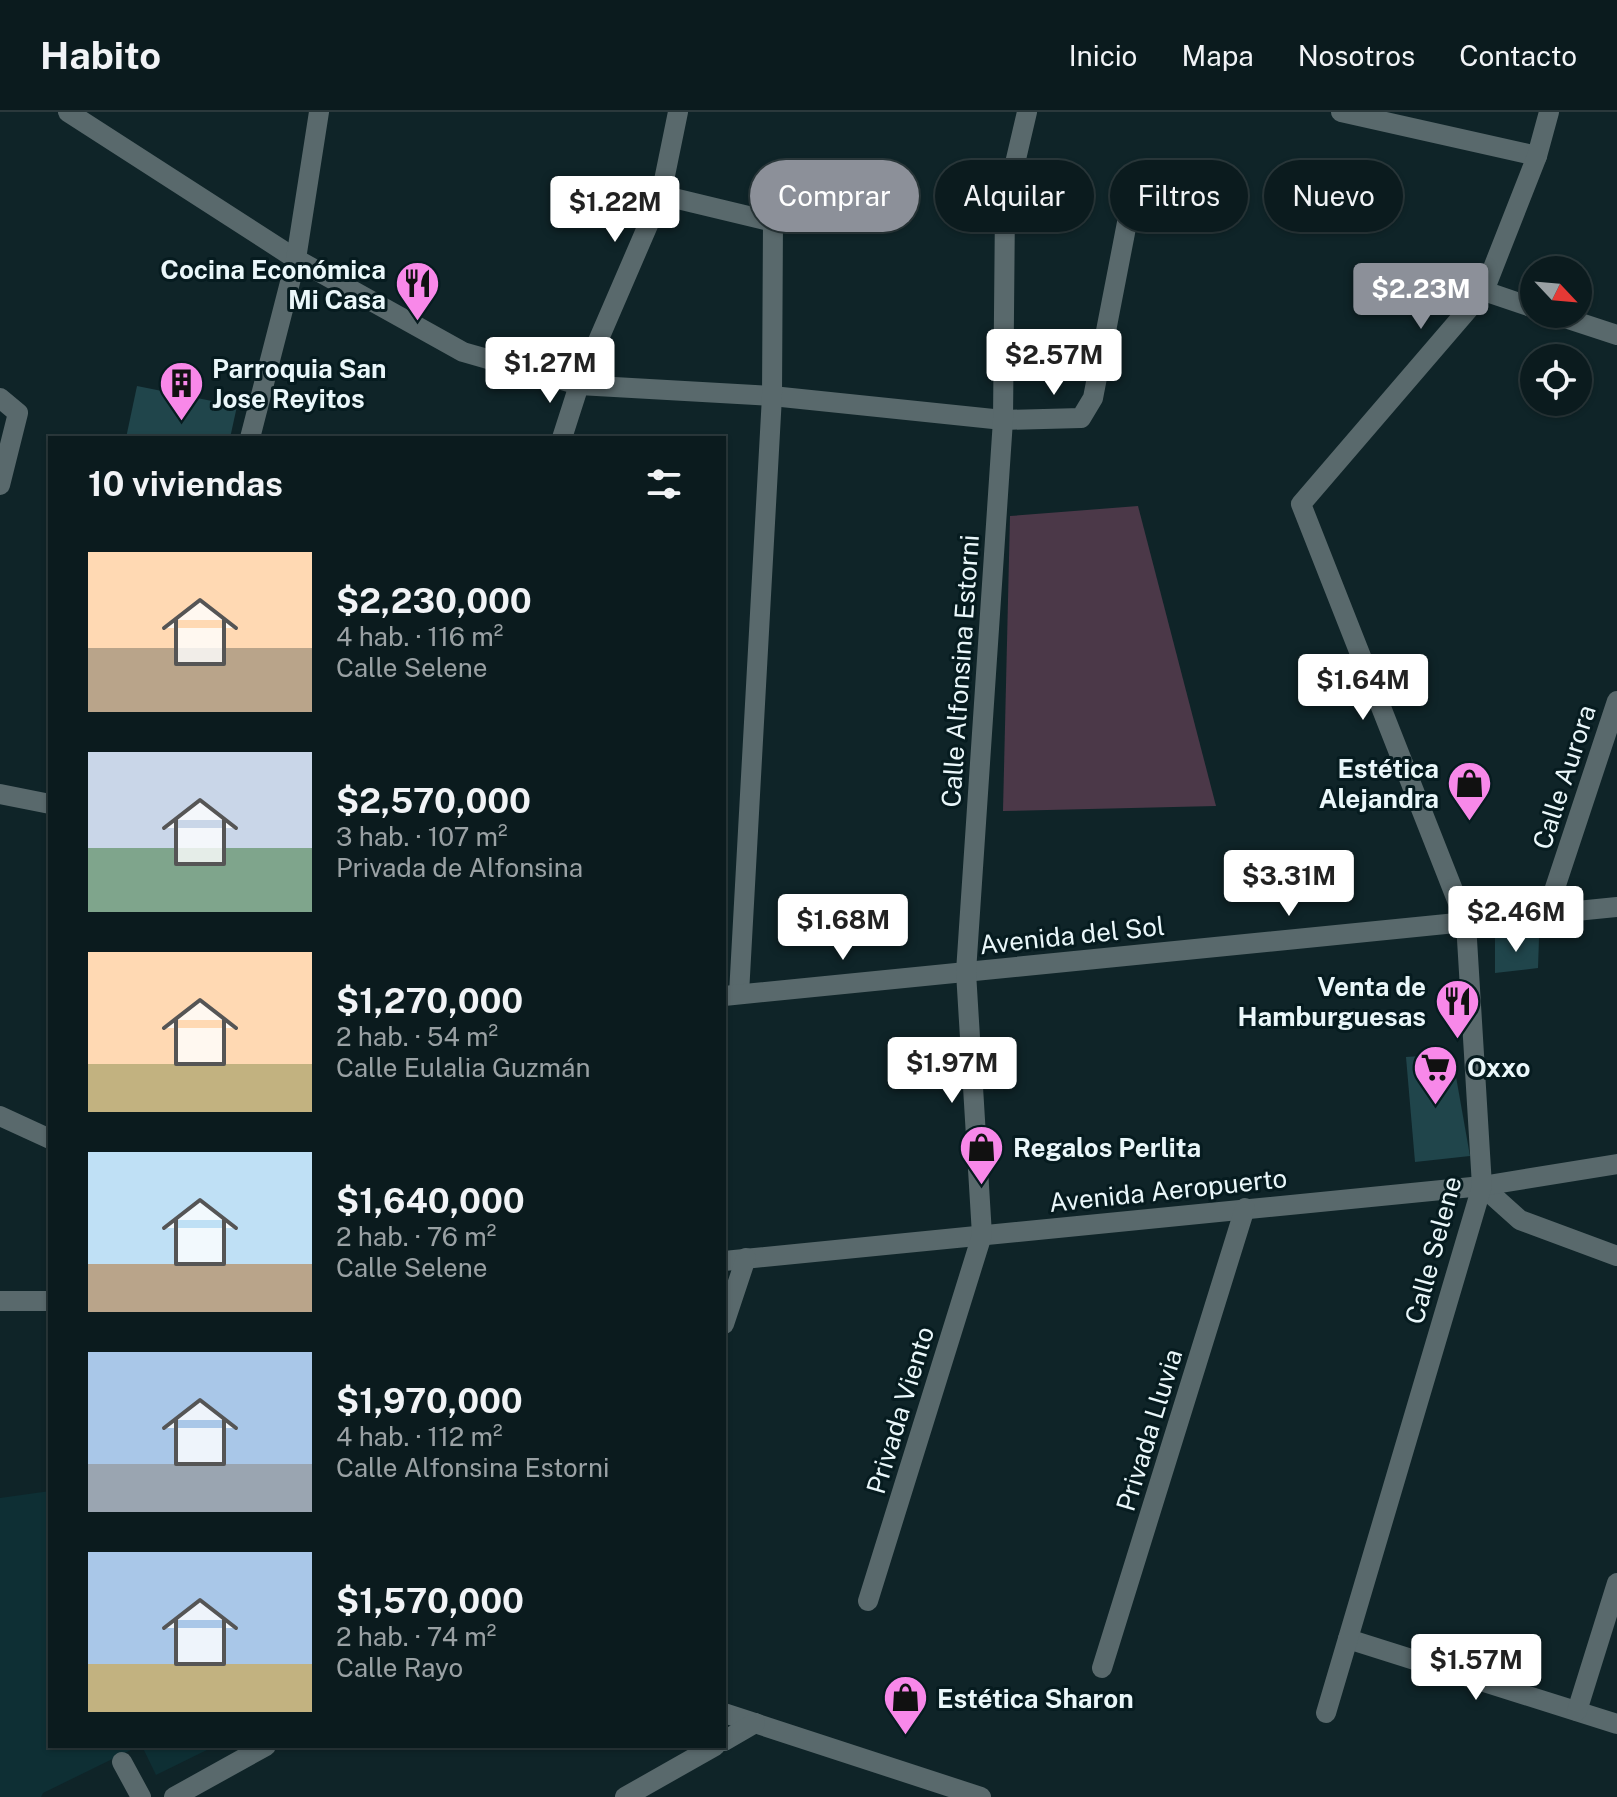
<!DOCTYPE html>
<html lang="es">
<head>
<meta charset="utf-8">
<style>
	:root { --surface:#0b1b1e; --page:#19282b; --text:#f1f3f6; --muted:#9aa1a4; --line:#2b393c; --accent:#8c9099 }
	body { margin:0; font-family:"Public Sans",sans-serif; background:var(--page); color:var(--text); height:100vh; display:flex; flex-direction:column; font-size:30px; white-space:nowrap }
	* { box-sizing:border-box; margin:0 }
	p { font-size:26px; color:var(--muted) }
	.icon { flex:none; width:44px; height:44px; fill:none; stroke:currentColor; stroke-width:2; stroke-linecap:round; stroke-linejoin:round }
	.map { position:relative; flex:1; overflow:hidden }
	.details { position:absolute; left:48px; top:324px; width:678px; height:1312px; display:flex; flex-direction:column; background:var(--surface); border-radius:0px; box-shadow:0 2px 6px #0004,0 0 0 2px var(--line) }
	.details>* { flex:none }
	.guide { position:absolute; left:750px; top:48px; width:746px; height:72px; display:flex; gap:16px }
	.needle { width:52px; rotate:116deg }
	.tools { position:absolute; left:1520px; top:144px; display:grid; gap:16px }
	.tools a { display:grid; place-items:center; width:72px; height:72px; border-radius:50%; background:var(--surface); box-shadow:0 2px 6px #0004,0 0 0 2px var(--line); font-size:40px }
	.price { position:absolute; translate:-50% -68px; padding:0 18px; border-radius:8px; background:#fff; color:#222; font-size:26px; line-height:52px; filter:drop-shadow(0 2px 4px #0008) }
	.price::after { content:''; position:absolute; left:50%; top:48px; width:24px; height:18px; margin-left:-12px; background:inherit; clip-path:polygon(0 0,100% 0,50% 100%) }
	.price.active { background:var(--accent); color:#fff }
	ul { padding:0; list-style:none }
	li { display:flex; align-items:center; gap:24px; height:200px; padding:0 40px }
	li span { display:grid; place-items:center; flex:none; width:224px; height:160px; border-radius:0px; color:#555 }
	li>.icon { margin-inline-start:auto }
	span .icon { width:96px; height:96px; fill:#fffc; stroke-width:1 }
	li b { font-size:34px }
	h2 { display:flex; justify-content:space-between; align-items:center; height:96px; padding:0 40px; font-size:34px }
	.chip { padding:0 28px; border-radius:36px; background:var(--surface); box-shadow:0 2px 6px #0004,0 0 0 2px var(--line); font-size:28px; line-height:72px }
	.chip.active { background:var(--accent); color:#fff }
	header { display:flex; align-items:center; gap:48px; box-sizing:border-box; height:112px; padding:0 40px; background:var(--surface); border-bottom:2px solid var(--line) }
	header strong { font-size:38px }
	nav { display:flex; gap:44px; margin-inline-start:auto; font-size:28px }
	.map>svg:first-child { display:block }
	.built { fill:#0e2f34 }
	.green { fill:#4b3848 }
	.building { fill:#20454b }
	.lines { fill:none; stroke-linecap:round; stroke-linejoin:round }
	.minor { stroke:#59696c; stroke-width:20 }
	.labels { text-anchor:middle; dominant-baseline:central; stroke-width:6; stroke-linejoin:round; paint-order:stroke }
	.poi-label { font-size:26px; font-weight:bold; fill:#eaf7fa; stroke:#061b1f; text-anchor:start }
	.street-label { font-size:26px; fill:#eaf7fa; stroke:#061b1f }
</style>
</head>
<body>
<header>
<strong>Habito</strong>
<nav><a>Inicio</a><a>Mapa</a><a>Nosotros</a><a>Contacto</a></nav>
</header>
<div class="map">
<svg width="1617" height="1685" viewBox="0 0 1617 1685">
	<rect width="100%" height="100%" fill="#0f2428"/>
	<g class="built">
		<polygon points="50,1379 50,1634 139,1634 43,1681 41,1685 0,1685 0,1386"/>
		<polygon points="142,1634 215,1634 156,1663"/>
	</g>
	<polygon class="green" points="1138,394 1216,694 1003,699 1010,404"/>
	<g class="building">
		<polygon points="137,274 237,294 230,326 126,326"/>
		<polygon points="1495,826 1539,826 1538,856 1495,861"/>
		<polygon points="1452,942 1470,1044 1415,1050 1406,945"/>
	</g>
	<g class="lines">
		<g class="minor">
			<polyline points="68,0 296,147 463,240 579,273 772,284 1003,308 1081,306 1093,286 1137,59"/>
			<polyline points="1341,0 1537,44"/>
			<polyline points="661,83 773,110 772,284 739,882"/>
			<polyline points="1484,179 1534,196"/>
			<polyline points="1553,202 1617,223"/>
			<polyline points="0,286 18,301 0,373"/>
			<polyline points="250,326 296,147 319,0"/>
			<polyline points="562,326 579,273 661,83 678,0"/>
			<polyline points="0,682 50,692"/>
			<polyline points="1546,803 1617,589"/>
			<polyline points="724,884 1617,795"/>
			<polyline points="0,1004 50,1027"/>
			<polyline points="1482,1074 1520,1108 1617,1144"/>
			<polyline points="724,1149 1482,1074 1617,1052"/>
			<polyline points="0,1189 50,1189"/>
			<polyline points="724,1212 746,1146"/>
			<polyline points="868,1489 982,1123 966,860 1003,308 1005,94 1027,0"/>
			<polyline points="1348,1527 1617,1612"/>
			<polyline points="1102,1556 1245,1096"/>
			<polyline points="1577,1599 1617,1471"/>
			<polyline points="724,1601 981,1685"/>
			<polyline points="1326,1601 1482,1074 1466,811 1301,392 1484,179 1537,44 1549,0"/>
			<polyline points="724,1629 755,1611"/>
			<polyline points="122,1650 141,1685"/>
			<polyline points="174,1685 266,1634"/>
			<polyline points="625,1685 715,1634"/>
		</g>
	</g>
	<defs>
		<symbol id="restaurant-pin" viewBox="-11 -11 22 30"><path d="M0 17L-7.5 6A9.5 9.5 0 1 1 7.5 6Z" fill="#f888e9" stroke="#061b1f"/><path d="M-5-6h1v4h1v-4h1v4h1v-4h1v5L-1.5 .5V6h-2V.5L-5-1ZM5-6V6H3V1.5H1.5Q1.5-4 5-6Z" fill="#111"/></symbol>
		<symbol id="building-pin" viewBox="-11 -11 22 30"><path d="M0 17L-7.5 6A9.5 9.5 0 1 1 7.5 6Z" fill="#f888e9" stroke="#061b1f"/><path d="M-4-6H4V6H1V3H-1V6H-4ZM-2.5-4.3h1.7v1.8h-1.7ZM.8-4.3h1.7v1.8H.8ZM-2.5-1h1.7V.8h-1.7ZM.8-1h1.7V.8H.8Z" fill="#111"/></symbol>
		<symbol id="shop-pin" viewBox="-11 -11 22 30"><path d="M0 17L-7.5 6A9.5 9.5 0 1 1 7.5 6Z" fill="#f888e9" stroke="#061b1f"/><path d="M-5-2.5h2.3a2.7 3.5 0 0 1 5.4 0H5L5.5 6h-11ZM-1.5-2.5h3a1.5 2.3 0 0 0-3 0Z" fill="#111"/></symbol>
		<symbol id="supermarket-pin" viewBox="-11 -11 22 30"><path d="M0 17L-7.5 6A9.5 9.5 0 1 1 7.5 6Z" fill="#f888e9" stroke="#061b1f"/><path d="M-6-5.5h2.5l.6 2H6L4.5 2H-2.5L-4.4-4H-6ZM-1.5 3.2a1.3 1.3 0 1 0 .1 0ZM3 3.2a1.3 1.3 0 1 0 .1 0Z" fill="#111"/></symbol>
	</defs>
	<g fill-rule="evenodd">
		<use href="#restaurant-pin" x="392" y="146" width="51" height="69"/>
		<use href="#building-pin" x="156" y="246" width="51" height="69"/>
		<use href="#shop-pin" x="1444" y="646" width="51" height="69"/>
		<use href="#restaurant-pin" x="1432" y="864" width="51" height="69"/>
		<use href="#supermarket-pin" x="1410" y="930" width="51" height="69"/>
		<use href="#shop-pin" x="956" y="1010" width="51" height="69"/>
		<use href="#shop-pin" x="880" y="1560" width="51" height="69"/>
	</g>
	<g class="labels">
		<g class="poi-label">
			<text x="386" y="157" text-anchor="end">Cocina Económica<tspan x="386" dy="30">Mi Casa</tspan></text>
			<text x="212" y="256">Parroquia San<tspan x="212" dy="30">Jose Reyitos</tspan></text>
			<text x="1439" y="656" text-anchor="end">Estética<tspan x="1439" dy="30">Alejandra</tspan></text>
			<text x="1426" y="874" text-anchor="end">Venta de<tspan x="1426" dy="30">Hamburguesas</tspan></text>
			<text x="1467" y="955">Oxxo</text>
			<text x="1013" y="1035">Regalos Perlita</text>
			<text x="937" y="1586">Estética Sharon</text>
		</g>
		<g class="street-label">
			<text transform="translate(960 559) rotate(-86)">Calle Alfonsina Estorni</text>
			<text transform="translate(1564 665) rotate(-72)">Calle Aurora</text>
			<text transform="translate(1072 823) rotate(-6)">Avenida del Sol</text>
			<text transform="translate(1168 1078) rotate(-6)">Avenida Aeropuerto</text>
			<text transform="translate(1433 1138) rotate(-75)">Calle Selene</text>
			<text transform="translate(900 1298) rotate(-73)">Privada Viento</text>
			<text transform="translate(1149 1318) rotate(-73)">Privada Lluvia</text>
		</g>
	</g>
</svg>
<div class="tools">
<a><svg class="needle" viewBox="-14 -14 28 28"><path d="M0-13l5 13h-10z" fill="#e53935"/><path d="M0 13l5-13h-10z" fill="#9aa1a4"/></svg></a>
<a><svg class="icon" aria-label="locate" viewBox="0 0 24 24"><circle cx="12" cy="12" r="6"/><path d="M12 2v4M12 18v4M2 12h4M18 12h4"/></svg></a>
</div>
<b class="price" style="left:615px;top:132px">$1.22M</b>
<b class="price active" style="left:1421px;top:219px">$2.23M</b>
<b class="price" style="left:1054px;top:285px">$2.57M</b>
<b class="price" style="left:550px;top:293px">$1.27M</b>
<b class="price" style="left:1363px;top:610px">$1.64M</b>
<b class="price" style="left:1289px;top:806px">$3.31M</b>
<b class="price" style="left:1516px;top:842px">$2.46M</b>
<b class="price" style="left:843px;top:850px">$1.68M</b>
<b class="price" style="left:952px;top:993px">$1.97M</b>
<b class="price" style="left:1476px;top:1590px">$1.57M</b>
<div class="guide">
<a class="chip active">Comprar</a>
<a class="chip">Alquilar</a>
<a class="chip">Filtros</a>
<a class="chip">Nuevo</a>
</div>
<section class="details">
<h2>10 viviendas<svg class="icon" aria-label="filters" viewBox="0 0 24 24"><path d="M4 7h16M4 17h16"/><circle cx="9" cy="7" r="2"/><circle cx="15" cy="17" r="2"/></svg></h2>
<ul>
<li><span style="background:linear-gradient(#ffd9b3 60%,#b9a48a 0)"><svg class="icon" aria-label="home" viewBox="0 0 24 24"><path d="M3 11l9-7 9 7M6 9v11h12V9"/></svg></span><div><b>$2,230,000</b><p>4 hab. · 116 m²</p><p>Calle Selene</p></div></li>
<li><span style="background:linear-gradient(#c9d6e8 60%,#7fa58c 0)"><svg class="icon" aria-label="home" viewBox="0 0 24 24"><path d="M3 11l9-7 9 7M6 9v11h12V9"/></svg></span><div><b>$2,570,000</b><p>3 hab. · 107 m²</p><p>Privada de Alfonsina</p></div></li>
<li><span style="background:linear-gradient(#ffd9b3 70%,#c2b280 0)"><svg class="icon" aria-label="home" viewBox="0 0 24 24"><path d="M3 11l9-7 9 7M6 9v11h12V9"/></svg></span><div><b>$1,270,000</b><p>2 hab. · 54 m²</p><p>Calle Eulalia Guzmán</p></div></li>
<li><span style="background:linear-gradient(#bfe0f5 70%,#b9a48a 0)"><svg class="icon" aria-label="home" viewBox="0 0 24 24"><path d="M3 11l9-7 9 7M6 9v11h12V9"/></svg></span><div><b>$1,640,000</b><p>2 hab. · 76 m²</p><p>Calle Selene</p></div></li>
<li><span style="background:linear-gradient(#a9c7e8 70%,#9aa5b1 0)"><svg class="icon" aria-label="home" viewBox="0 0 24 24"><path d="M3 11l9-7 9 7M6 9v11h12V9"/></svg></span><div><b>$1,970,000</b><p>4 hab. · 112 m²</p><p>Calle Alfonsina Estorni</p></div></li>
<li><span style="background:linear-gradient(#a9c7e8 70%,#c2b280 0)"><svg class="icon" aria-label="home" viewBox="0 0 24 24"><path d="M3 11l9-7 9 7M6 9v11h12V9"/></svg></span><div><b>$1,570,000</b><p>2 hab. · 74 m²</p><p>Calle Rayo</p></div></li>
</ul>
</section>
</div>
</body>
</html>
